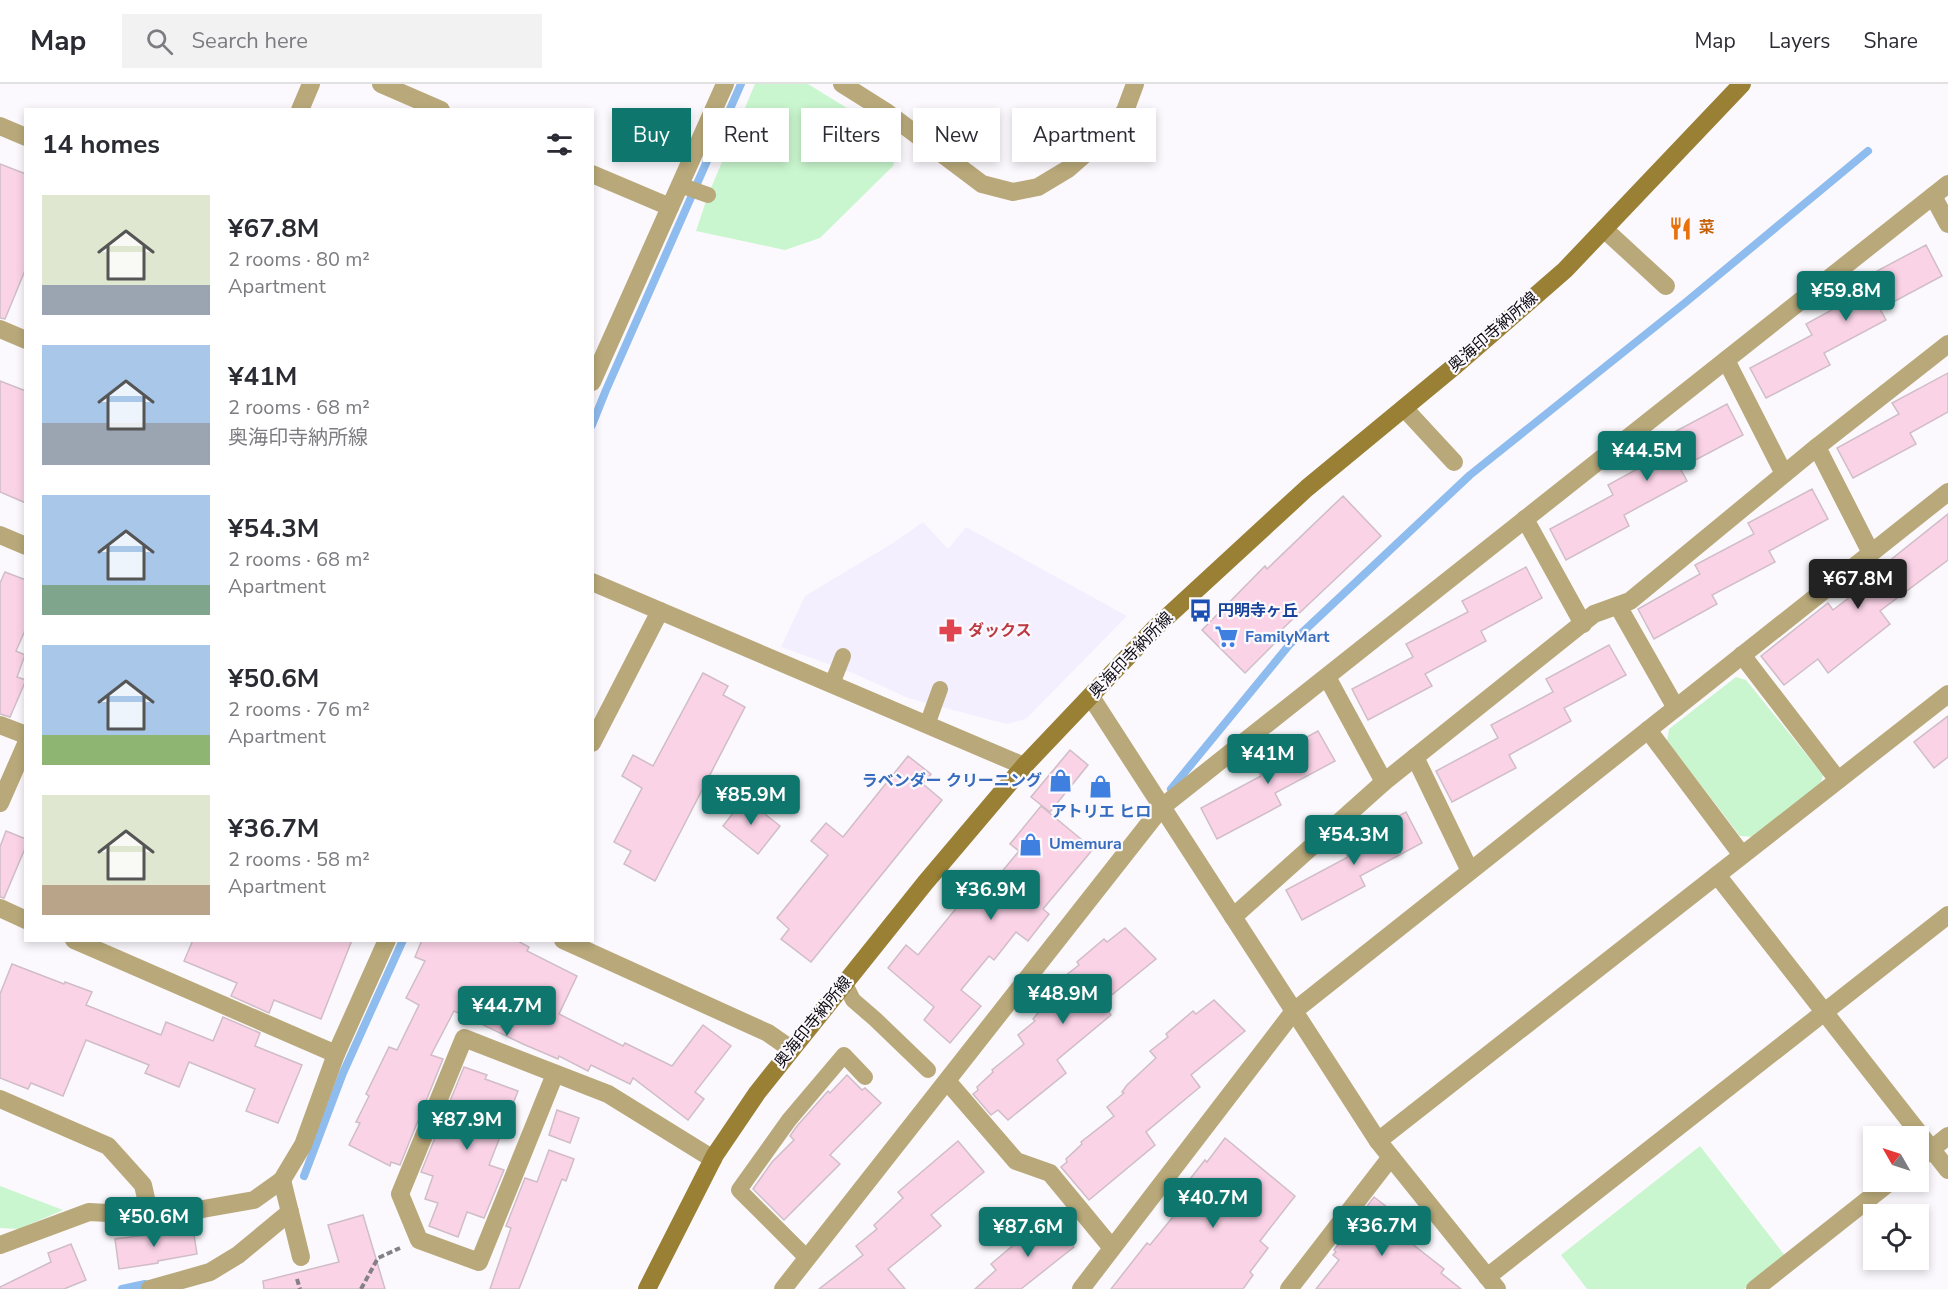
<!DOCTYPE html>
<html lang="en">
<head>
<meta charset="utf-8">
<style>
	:root { --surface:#fff; --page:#f2f2f3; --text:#2b2b33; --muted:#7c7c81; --line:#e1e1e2; --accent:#0f766e }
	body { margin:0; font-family:"Nunito Sans","Noto Sans JP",sans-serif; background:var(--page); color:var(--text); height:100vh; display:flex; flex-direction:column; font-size:22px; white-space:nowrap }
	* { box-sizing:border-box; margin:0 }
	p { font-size:20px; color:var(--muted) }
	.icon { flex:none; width:33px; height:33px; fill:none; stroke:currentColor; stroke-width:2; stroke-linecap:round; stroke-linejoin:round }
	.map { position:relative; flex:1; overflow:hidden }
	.details { position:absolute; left:24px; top:24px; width:570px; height:834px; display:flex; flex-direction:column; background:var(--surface); border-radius:0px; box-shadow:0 3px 9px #0003 }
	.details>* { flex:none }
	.hud { position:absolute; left:612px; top:24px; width:570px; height:54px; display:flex; gap:12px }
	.needle { width:39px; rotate:309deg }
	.controls { position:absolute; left:1863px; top:1042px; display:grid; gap:12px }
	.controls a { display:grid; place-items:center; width:66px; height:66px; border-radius:0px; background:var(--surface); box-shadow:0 3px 9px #0003; font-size:30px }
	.price { position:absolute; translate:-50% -51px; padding:0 14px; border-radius:6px; background:var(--accent); color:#fff; font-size:20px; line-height:39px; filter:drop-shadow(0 2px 3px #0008) }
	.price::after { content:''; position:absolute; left:50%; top:36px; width:18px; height:14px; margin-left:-9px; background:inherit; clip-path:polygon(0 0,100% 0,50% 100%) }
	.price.on { background:#222; color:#fff }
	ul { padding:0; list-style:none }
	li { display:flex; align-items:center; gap:18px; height:150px; padding:0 18px }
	li span { display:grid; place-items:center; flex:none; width:168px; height:120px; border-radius:0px; color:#555 }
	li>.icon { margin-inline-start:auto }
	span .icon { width:72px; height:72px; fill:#fffc; stroke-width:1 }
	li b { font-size:26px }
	h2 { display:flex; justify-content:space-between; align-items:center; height:72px; padding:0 18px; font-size:26px }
	.chip { padding:0 21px; border-radius:0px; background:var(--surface); box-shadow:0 3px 9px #0003; font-size:21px; line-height:54px }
	.chip.on { background:var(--accent); color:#fff }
	header { display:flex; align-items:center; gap:36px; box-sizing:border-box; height:84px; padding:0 30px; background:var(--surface); border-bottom:2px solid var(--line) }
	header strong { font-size:28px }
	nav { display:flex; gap:33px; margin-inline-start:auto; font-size:21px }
	.search { width:420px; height:54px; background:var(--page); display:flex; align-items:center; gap:15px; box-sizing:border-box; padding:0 21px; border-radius:0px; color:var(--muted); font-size:22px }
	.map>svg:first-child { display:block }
	.built { fill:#f4effe }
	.green { fill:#c9f6ce }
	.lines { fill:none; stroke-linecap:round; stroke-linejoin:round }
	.stream { stroke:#8fbcee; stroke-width:8 }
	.building { fill:#fbd3e7; stroke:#d0bdc6; stroke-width:1.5 }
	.path { stroke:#838186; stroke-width:4; stroke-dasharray:6 3; stroke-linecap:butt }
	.service { stroke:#b9a97a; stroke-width:16 }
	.minor { stroke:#b9a97a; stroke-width:18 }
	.tertiary { stroke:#b9a97a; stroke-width:18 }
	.secondary { stroke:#998034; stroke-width:18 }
	.labels { text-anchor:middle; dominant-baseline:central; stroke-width:4.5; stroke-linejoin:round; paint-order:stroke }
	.food-label { font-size:16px; font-weight:bold; fill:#c56008; stroke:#fbf9fd; text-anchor:start }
	.street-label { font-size:16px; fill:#0c0a10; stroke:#fbf9fd }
	.transit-label { font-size:16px; font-weight:bold; fill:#164399; stroke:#fbf9fd; text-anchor:start }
	.health-label { font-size:16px; font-weight:bold; fill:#be3a42; stroke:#fbf9fd; text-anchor:start }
	.shop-label { font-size:16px; font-weight:bold; fill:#366cbe; stroke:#fbf9fd; text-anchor:start }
</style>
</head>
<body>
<header>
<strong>Map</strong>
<div class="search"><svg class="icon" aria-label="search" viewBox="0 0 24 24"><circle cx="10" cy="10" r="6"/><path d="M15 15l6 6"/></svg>Search here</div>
<nav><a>Map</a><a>Layers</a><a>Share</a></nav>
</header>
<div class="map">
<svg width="1948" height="1205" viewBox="0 0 1948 1205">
	<rect width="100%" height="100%" fill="#fbf9fd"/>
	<polygon class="built" points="923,438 948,465 966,443 1127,532 1026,635 1006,640 908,614 855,590 781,563 805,512 893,459"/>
	<g class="green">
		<polygon points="755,0 808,0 899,56 893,82 820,154 785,166 696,147 708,111"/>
		<polygon points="1736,593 1746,596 1823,691 1821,700 1754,753 1740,752 1667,657 1669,645"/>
		<polygon points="1700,1062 1786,1173 1744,1205 1587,1205 1561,1171"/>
		<polygon points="0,1102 63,1126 19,1145 0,1144"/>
	</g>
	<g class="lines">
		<g class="stream">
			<polyline points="592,341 606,306 741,0"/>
			<polyline points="1171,705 1290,560 1470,391 1686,218 1868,67"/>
			<polyline points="304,1092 343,989 403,856"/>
			<polyline points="122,1205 145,1200"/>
		</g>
	</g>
	<g class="building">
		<polygon points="0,80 26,90 26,184 5,235 0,234"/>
		<polygon points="1926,161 1942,192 1880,225 1886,236 1824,269 1830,281 1766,314 1750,284 1812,251 1806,240 1868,206 1862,195"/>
		<polygon points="1948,289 1948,328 1910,349 1916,360 1853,394 1837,364 1899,330 1892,319"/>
		<polygon points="0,297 26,307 26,419 0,408"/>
		<polygon points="1727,320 1743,351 1680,384 1687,397 1624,431 1629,442 1566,476 1550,445 1613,411 1608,401 1670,367 1663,354"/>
		<polygon points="1812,405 1828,435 1769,467 1775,478 1712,511 1717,520 1654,555 1638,525 1700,490 1695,481 1754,450 1748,439"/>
		<polygon points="1343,412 1381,452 1277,550 1280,554 1245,589 1202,546 1265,482 1267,485"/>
		<polygon points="1948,430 1948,476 1880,527 1890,540 1828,589 1818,575 1784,601 1761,572 1828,519 1833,526 1877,492 1874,489"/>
		<polygon points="1526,483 1542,514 1481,547 1486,557 1425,590 1432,602 1368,636 1352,605 1413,573 1406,560 1468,528 1462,517"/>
		<polygon points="5,488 26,496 26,544 16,567 25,571 17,593 26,596 10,633 0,630 0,499"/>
		<polygon points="1609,561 1626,591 1564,624 1571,637 1509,671 1516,684 1452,718 1436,687 1498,654 1491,641 1553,608 1546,595"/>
		<polygon points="703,589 728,602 723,611 745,623 655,797 624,780 631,767 614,758 642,704 622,692 633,671 653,682"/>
		<polygon points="1948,632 1948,673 1934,684 1914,658"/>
		<polygon points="1318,647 1335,677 1275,709 1281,721 1217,755 1201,724 1261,692 1255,681"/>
		<polygon points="1070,666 1088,681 1050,728 1031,713"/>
		<polygon points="908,672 931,690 923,700 942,716 811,878 781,855 789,845 777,834 828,771 811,757 826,739 843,753"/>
		<polygon points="745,714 780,742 758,770 723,742"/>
		<polygon points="1041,722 1093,765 1043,825 1049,830 1028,857 1016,848 994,876 989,872 961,906 981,922 950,959 924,936 934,923 888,884 906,861 918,871 976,800 985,808 1019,767 1010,760"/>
		<polygon points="1406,728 1422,759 1360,792 1365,802 1302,836 1286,806 1348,773 1342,762"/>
		<polygon points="6,747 26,755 26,762 4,814 0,813 0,763"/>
		<polygon points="1125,844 1156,875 1102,919 1111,931 1057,976 1066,989 1008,1036 998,1026 991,1031 973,1010 978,1006 977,1003 993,988 992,986 1024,960 1018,951 1035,937 1033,935 1038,929 1067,902 1061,895 1079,881 1077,878 1104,855 1107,858"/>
		<polygon points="193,856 352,856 321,935 274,916 269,929 231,912 237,899 184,877"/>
		<polygon points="422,856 516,856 529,863 527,867 577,892 559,930 623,962 625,959 672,982 703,941 731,962 695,1008 704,1015 688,1036 633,994 630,1000 591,981 588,987 559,972 558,975 523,960 454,927 431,971 443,975 400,1081 391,1078 390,1082 349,1061 360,1039 356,1038 369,1012 366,1010 389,963 397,966 419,921 406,914 425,877 415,873"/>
		<polygon points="12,880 64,900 65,898 92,908 86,921 161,951 166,938 213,957 223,933 260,949 255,962 302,981 278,1039 246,1027 255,1005 189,978 179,1003 145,989 149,981 86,956 63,1012 31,999 28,1005 0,994 0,910"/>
		<polygon points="1214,916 1245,947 1191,991 1200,1003 1146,1048 1155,1061 1089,1116 1061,1083 1067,1078 1066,1075 1082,1060 1081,1058 1114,1032 1107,1023 1124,1009 1122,1008 1127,1001 1156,974 1150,967 1168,953 1166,950 1193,927 1196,930"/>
		<polygon points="464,983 487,991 485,995 518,1007 489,1081 504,1086 484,1134 467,1128 458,1153 429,1142 438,1119 425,1115 433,1092 421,1088"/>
		<polygon points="847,991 862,1006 865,1004 881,1019 830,1071 840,1080 784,1136 753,1105 772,1078 794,1056 790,1052 797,1042 828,1007 830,1009"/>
		<polygon points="557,1026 579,1034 570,1059 549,1051"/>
		<polygon points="1225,1054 1295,1112 1260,1157 1268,1164 1250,1188 1253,1191 1243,1205 1111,1205 1147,1159 1150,1161 1194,1107 1189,1103 1194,1097 1190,1095 1205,1076 1207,1078"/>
		<polygon points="958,1057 984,1088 931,1131 941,1142 888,1185 905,1205 819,1205 863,1171 856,1162 877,1145 874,1141 903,1114 898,1108"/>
		<polygon points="549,1066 574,1075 566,1097 562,1095 519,1205 490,1205 511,1144 506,1142 525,1094 537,1098"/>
		<polygon points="1374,1113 1396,1130 1394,1132 1409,1144 1402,1152 1444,1185 1441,1189 1461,1205 1316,1205 1339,1176 1333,1171 1336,1168 1334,1166"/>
		<polygon points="363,1131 385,1205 264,1205 263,1197 339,1178 328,1141"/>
		<polygon points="1048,1132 1074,1163 1021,1205 975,1205 996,1186 991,1180"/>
		<polygon points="193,1145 197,1170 158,1177 158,1179 119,1185 115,1155 154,1150 154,1152"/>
		<polygon points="71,1160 86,1196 64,1205 0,1205 0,1203 51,1178 48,1169"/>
	</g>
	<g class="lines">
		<g class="path">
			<polyline points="297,1195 300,1205"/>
			<polyline points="361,1205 378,1174 400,1164"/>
		</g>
		<g class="service">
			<polyline points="680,101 708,111"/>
			<polyline points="832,600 843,572"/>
			<polyline points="927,641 940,605"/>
			<polyline points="844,898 853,916 875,935 928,986"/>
			<polyline points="807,1174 739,1106 789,1036 844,971 865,993"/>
		</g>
		<g class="minor">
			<polyline points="381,0 441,26"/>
			<polyline points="842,0 885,27 982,100 1013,108 1038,103 1068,85 1101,56 1125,27 1135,0"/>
			<polyline points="300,26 311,0"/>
			<polyline points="0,42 26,53"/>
			<polyline points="592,90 670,123"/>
			<polyline points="1933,112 1948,140"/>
			<polyline points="1604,145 1666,202"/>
			<polyline points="1726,276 1784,390"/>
			<polyline points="592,298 725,0"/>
			<polyline points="1404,324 1454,378"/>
			<polyline points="1817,363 1871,469"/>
			<polyline points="1525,435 1583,540"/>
			<polyline points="0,451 26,462"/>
			<polyline points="1618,522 1676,624"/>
			<polyline points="1742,571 1838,696"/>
			<polyline points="1327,593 1384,698 1594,530 1630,517 1817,363 1948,260"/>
			<polyline points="0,641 26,651"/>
			<polyline points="1648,646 1742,771"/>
			<polyline points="592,659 660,527"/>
			<polyline points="1415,673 1470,787"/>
			<polyline points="0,719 26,660"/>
			<polyline points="1717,791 1948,1086"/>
			<polyline points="0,824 26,836"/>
			<polyline points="1233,833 1384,698"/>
			<polyline points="74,856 336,970"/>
			<polyline points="563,856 768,949 791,965"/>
			<polyline points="555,990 479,1178 419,1156 400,1110 464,954 608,1010 713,1075"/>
			<polyline points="947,997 1016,1077 1050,1089 1112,1164"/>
			<polyline points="0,1015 108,1062 143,1101 150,1132"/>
			<polyline points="1378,1057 1948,610"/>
			<polyline points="1918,1076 1948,1052"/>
			<polyline points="282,1096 301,1173"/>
			<polyline points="0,1161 89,1128 163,1132 254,1116 282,1096 303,1061 336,970 387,856"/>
			<polyline points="150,1205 210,1188 238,1171 290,1128"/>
			<polyline points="783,1205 1162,723 1948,100"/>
			<polyline points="1081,1205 1294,927 1948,408"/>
			<polyline points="1289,1205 1391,1073"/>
			<polyline points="1755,1205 1890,1098"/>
		</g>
		<g class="tertiary">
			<polyline points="0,245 26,256"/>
			<polyline points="592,498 1024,682"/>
			<polyline points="1091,613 1378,1057 1497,1205"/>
			<polyline points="1487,1193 1948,831"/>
		</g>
		<polyline class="secondary" points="647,1205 715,1071 757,1009 925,799 1024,682 1156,543 1307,404 1456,281 1565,186 1742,0"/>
	</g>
	<defs>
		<symbol id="restaurant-bare" viewBox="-9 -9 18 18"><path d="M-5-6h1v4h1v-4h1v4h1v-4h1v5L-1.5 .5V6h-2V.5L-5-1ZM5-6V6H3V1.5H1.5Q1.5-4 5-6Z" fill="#e8710a" stroke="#fbf9fd" stroke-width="2.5" paint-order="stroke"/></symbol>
		<symbol id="bus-bare" viewBox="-9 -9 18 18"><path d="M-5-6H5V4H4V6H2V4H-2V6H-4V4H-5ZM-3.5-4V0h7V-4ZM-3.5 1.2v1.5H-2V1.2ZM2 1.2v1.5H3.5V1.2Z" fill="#1a4fb4" stroke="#fbf9fd" stroke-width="2.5" paint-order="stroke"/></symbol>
		<symbol id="pharmacy-bare" viewBox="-9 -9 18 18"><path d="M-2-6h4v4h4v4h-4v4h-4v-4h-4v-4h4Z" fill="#e0444e" stroke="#fbf9fd" stroke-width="2.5" paint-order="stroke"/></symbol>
		<symbol id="supermarket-bare" viewBox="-9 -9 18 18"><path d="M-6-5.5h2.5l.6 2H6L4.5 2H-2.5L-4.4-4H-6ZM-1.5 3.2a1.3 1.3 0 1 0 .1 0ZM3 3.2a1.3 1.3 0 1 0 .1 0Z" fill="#3f7fe0" stroke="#fbf9fd" stroke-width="2.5" paint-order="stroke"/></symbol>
		<symbol id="shop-bare" viewBox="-9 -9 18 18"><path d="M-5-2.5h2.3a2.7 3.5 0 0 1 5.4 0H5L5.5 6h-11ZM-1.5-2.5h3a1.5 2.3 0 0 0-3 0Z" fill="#3f7fe0" stroke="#fbf9fd" stroke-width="2.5" paint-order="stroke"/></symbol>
	</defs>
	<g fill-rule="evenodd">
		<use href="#restaurant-bare" x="1664" y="128" width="33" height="33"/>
		<use href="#bus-bare" x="1184" y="510" width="33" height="33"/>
		<use href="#pharmacy-bare" x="934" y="530" width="33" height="33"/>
		<use href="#supermarket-bare" x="1210" y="536" width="33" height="33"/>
		<use href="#shop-bare" x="1044" y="680" width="33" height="33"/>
		<use href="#shop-bare" x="1084" y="686" width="33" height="33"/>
		<use href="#shop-bare" x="1014" y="744" width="33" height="33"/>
	</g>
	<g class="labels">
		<g class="food-label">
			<text x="1699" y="144">菜</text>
		</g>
		<g class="street-label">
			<text transform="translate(1493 248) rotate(-41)">奥海印寺納所線</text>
			<text transform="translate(1131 571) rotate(-46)">奥海印寺納所線</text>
			<text transform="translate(813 938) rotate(-51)">奥海印寺納所線</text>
		</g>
		<g class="transit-label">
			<text x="1218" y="527">円明寺ヶ丘</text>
		</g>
		<g class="health-label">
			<text x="968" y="547">ダックス</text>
		</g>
		<g class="shop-label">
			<text x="1245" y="553">FamilyMart</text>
			<text x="1042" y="697" text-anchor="end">ラベンダー クリーニング</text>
			<text x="1101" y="728" text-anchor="middle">アトリエ ヒロ</text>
			<text x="1049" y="760">Umemura</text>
		</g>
	</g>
</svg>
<div class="controls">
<a><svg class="needle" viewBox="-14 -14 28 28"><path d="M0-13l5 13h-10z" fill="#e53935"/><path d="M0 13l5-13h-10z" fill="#7c7c81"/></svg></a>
<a><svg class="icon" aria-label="locate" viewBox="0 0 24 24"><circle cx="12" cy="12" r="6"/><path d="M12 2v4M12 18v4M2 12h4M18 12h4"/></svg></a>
</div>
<b class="price" style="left:1846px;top:238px">¥59.8M</b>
<b class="price" style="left:1647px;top:398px">¥44.5M</b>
<b class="price on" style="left:1858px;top:526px">¥67.8M</b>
<b class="price" style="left:1268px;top:701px">¥41M</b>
<b class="price" style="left:751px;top:742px">¥85.9M</b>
<b class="price" style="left:1354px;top:782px">¥54.3M</b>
<b class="price" style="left:991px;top:837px">¥36.9M</b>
<b class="price" style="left:1063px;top:941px">¥48.9M</b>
<b class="price" style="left:507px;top:953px">¥44.7M</b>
<b class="price" style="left:467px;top:1067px">¥87.9M</b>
<b class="price" style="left:1213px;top:1145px">¥40.7M</b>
<b class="price" style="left:154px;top:1164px">¥50.6M</b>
<b class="price" style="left:1382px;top:1173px">¥36.7M</b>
<b class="price" style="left:1028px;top:1174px">¥87.6M</b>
<div class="hud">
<a class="chip on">Buy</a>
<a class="chip">Rent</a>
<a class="chip">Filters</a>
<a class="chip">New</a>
<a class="chip">Apartment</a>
</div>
<section class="details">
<h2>14 homes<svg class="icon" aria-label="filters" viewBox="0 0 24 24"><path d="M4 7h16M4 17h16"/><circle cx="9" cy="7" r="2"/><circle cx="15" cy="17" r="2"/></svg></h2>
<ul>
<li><span style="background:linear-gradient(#dfe7d0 75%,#9aa5b1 0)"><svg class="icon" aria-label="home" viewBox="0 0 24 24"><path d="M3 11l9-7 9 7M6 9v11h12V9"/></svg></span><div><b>¥67.8M</b><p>2 rooms · 80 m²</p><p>Apartment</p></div></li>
<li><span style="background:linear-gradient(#a9c7e8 65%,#9aa5b1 0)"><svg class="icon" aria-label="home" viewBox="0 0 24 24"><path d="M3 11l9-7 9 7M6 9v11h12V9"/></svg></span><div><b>¥41M</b><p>2 rooms · 68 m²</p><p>奥海印寺納所線</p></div></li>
<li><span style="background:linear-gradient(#a9c7e8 75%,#7fa58c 0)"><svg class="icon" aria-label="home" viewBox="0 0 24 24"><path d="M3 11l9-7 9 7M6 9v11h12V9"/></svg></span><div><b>¥54.3M</b><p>2 rooms · 68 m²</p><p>Apartment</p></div></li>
<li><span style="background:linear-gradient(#a9c7e8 75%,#8fb573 0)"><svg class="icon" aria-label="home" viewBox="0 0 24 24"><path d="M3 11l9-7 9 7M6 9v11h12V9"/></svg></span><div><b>¥50.6M</b><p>2 rooms · 76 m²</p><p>Apartment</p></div></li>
<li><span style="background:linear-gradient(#dfe7d0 75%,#b9a48a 0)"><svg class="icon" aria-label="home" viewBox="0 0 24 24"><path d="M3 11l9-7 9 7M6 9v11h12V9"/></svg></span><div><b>¥36.7M</b><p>2 rooms · 58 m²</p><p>Apartment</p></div></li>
</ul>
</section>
</div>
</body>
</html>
